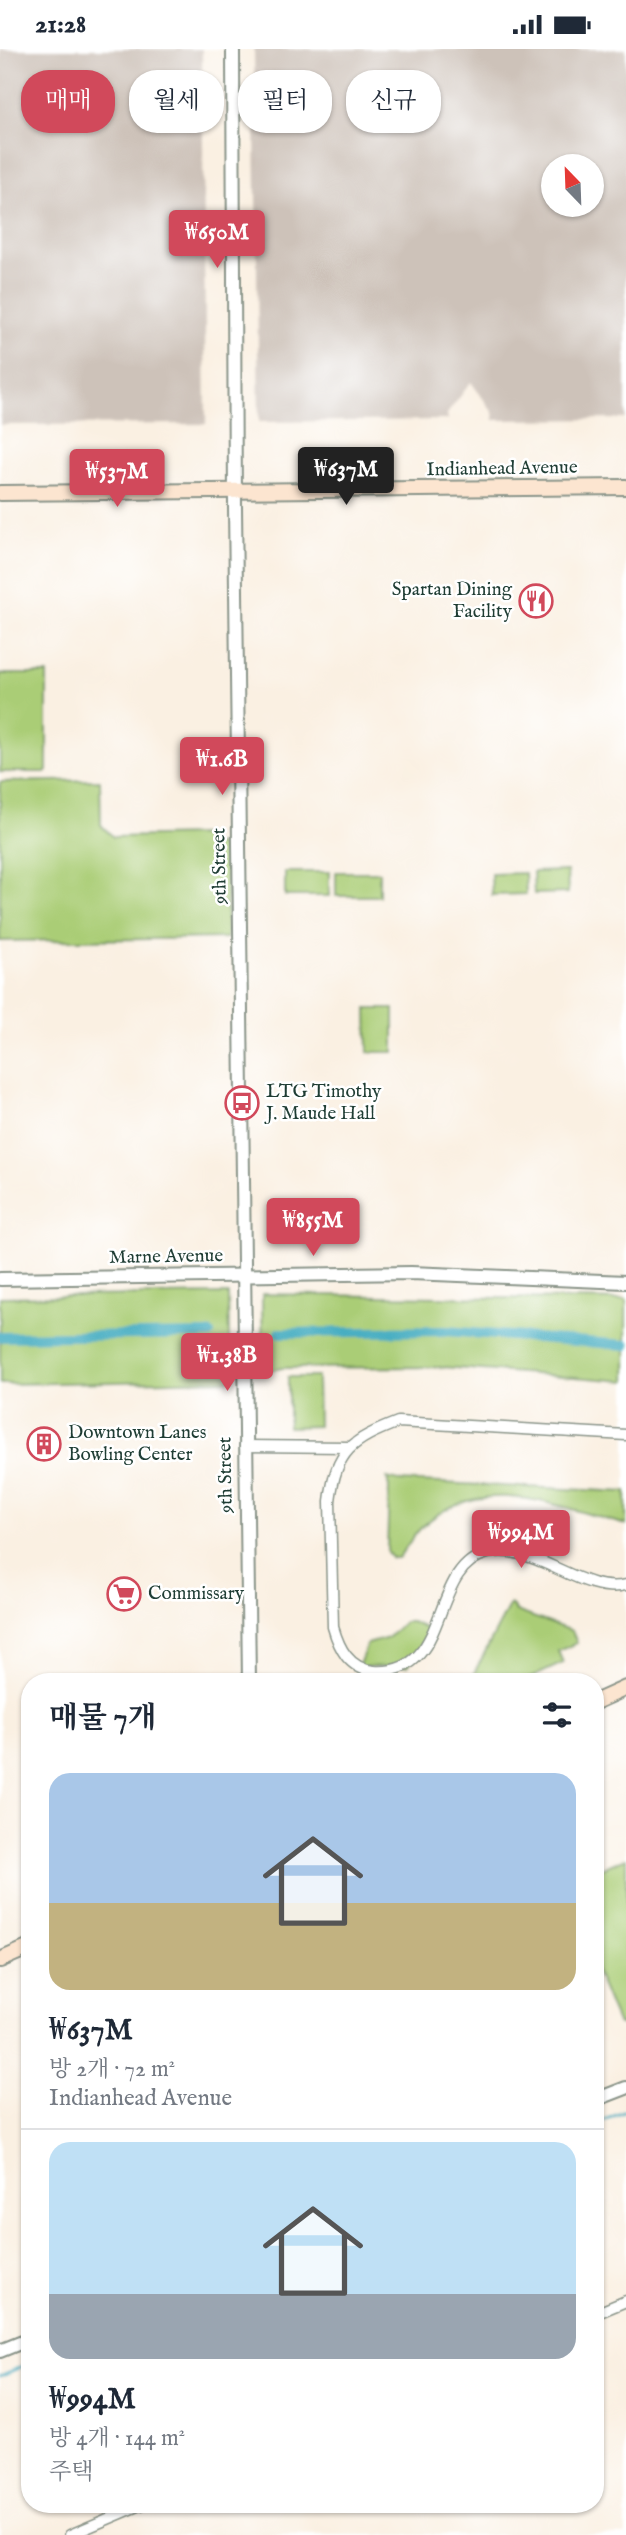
<!DOCTYPE html>
<html lang="ko">
<head>
<meta charset="utf-8">
<style>
	:root { --surface:#fff; --page:#f6f6f7; --text:#1f2937; --muted:#747a83; --line:#e0e1e3; --accent:#d1495b }
	body { margin:0; font-family:"IM FELL English","Noto Serif KR",serif; background:var(--page); color:var(--text); height:100vh; display:flex; flex-direction:column; font-size:26px; white-space:nowrap }
	* { box-sizing:border-box; margin:0 }
	p { font-size:23px; color:var(--muted) }
	.icon { flex:none; width:38px; height:38px; fill:none; stroke:currentColor; stroke-width:2; stroke-linecap:round; stroke-linejoin:round }
	.map { position:relative; flex:1; overflow:hidden }
	.panel { position:absolute; left:21px; top:1624px; width:583px; height:840px; display:flex; flex-direction:column; background:var(--surface); border-radius:28px; box-shadow:0 2px 5px #0004 }
	.panel>* { flex:none }
	.hud { position:absolute; left:21px; top:21px; width:584px; height:63px; display:flex; gap:14px }
	.needle { width:46px; rotate:337deg }
	.tools { position:absolute; left:541px; top:105px; display:grid; gap:14px }
	.tools a { display:grid; place-items:center; width:63px; height:63px; border-radius:50%; background:var(--surface); box-shadow:0 2px 5px #0004; font-size:35px }
	.price { position:absolute; translate:-50% -60px; padding:0 16px; border-radius:7px; background:var(--accent); color:#fff; font-size:23px; line-height:46px; filter:drop-shadow(0 2px 4px #0008) }
	.price::after { content:''; position:absolute; left:50%; top:42px; width:21px; height:16px; margin-left:-10px; background:inherit; clip-path:polygon(0 0,100% 0,50% 100%) }
	.price.active { background:#222; color:#fff }
	ul { padding:0; list-style:none }
	li { display:grid; align-content:center; gap:14px; height:371px; padding:0 28px }
	li+li { border-top:2px solid var(--line) }
	li span { display:grid; place-items:center; height:217px; border-radius:21px; color:#555 }
	li>.icon { margin-inline-start:auto }
	span .icon { width:126px; height:126px; fill:#fffc; stroke-width:1 }
	li b { font-size:30px }
	h2 { display:flex; justify-content:space-between; align-items:center; height:84px; padding:0 28px; font-size:30px }
	.tag { padding:0 24px; border-radius:28px; background:var(--surface); box-shadow:0 2px 5px #0004; font-size:24px; line-height:63px }
	.tag.active { background:var(--accent); color:#fff }
	.status { display:flex; justify-content:space-between; align-items:center; height:49px; padding:0 35px; background:var(--surface); direction:ltr }
	.status svg { height:19px; fill:currentColor }
	.map>svg:first-child { display:block }
	.industrial { fill:#cdc2b9; fill-rule:evenodd }
	.green { fill:#aacd76; stroke:#648555; stroke-width:2 }
	.lines { fill:none; stroke-linecap:round; stroke-linejoin:round }
	.stream { stroke:#3faabf; stroke-width:2.5 }
	.canal { stroke:#3faabf; stroke-width:10 }
	.minor-casing { stroke:#8c968b; stroke-width:13 }
	.tertiary-casing { stroke:#8c968b; stroke-width:16 }
	.secondary-casing { stroke:#8c968b; stroke-width:18 }
	.minor { stroke:#fff; stroke-width:10 }
	.tertiary { stroke:#fff; stroke-width:12 }
	.secondary { stroke:#fce5d0; stroke-width:14 }
	.labels { text-anchor:middle; dominant-baseline:central; stroke-width:5; stroke-linejoin:round; paint-order:stroke }
	.street-label { font-size:19px; fill:#1f3d34; stroke:#fff }
	.poi-label { font-size:19px; fill:#1f3d34; stroke:#fff; text-anchor:start }
</style>
</head>
<body>
<div class="status"><b>21:28</b><svg viewBox="0 0 49 12"><path d="M0 12V9h3v3zM5 12V6h3v6zM10 12V3h3v9zM15 12V0h3v12zM26 1h20v11H26zM47 4h2v5h-2z"/></svg></div>
<div class="map">
<svg width="626" height="2486" viewBox="0 0 626 2486">
	<rect width="100%" height="100%" fill="#fff"/>
	<filter id="ink" filterUnits="userSpaceOnUse"><feTurbulence type="fractalNoise" baseFrequency=".0143" numOctaves="2"/><feDisplacementMap in="SourceGraphic" scale="14" xChannelSelector="R" yChannelSelector="G"/><feConvolveMatrix kernelMatrix="1 2 1 2 8 2 1 2 1" color-interpolation-filters="sRGB"/></filter>
	<filter id="wash" filterUnits="userSpaceOnUse"><feTurbulence type="fractalNoise" baseFrequency=".00686" numOctaves="4" result="noise"/><feDisplacementMap in="SourceGraphic" scale="28" xChannelSelector="R" yChannelSelector="G"/><feGaussianBlur stdDeviation="1.57" result="paint"/><feColorMatrix in="noise" values="0 0 0 0 0 0 0 0 0 0 0 0 0 0 0 0 0 1.4 0 .05"/><feComposite in="paint" operator="in"/></filter>
	<g filter="url(#wash)">
		<rect width="100%" height="100%" fill="#faf0e2"/>
		<g class="industrial">
			<polygon points="0,0 202,0 206,375 0,376"/>
			<path d="M 254,0 L 626,0 L 626,370 L 494,371 L 493,363 L 471,333 L 447,365 L 448,371 L 259,373 ZM 553,117 L 592,117 L 592,156 L 553,156 Z"/>
		</g>
		<g class="green">
			<rect x="0" y="625" width="47" height="98"/>
			<polygon points="100,731 101,776 113,788 201,786 211,796 226,796 227,889 0,892 0,733"/>
			<polygon points="567,822 568,844 534,845 533,823"/>
			<rect x="285" y="823" width="44" height="24"/>
			<rect x="336" y="823" width="43" height="24"/>
			<polygon points="525,824 526,845 492,846 491,825"/>
			<polygon points="367,960 394,960 394,1003 368,1003"/>
			<polygon points="228,1245 230,1331 0,1335 0,1248"/>
			<polygon points="262,1245 626,1251 626,1332 442,1318 282,1319 263,1323"/>
			<polygon points="288,1328 317,1328 318,1377 288,1378"/>
			<path d="M 387,1429 L 399,1432 L 626,1443 L 626,1476 C 559,1458 479,1421 421,1479 C 412,1488 406,1499 398,1509 L 392,1509 L 387,1503 L 389,1438 Z"/>
			<polygon points="510,1555 516,1562 572,1582 577,1594 558,1602 563,1614 522,1633 502,1633 500,1629 490,1633 474,1633 472,1628"/>
			<polygon points="404,1573 411,1573 432,1582 407,1617 358,1618 367,1595 388,1589"/>
			<polygon points="626,1809 626,1977 617,1974 595,1921 595,1822"/>
		</g>
		<g class="lines">
			<g class="stream">
				<polyline points="595,2075 626,2062"/>
				<polyline points="0,2327 30,2314"/>
			</g>
			<g class="canal">
				<polyline points="279,1284 446,1282 626,1296"/>
				<polyline points="0,1288 210,1285"/>
			</g>
		</g>
	</g>
	<g filter="url(#ink)">
		<g class="lines">
			<defs>
				<g id="minor">
					<path d="M 626,1386 L 398,1373 C 352,1391 336,1401 330,1452 L 333,1578 C 339,1599 349,1620 374,1622 C 453,1628 427,1519 488,1504 C 535,1493 582,1547 626,1536"/>
					<polyline points="245,1397 348,1398"/>
					<polyline points="595,2265 626,2252"/>
					<polyline points="70,2486 143,2455"/>
				</g>
				<g id="tertiary">
					<polyline points="233,0 235,458 249,1633"/>
					<polyline points="0,1230 411,1224 626,1233"/>
					<polyline points="595,2051 626,2039"/>
					<polyline points="0,2302 30,2290"/>
				</g>
				<g id="secondary">
					<polyline points="0,444 626,438"/>
					<polyline points="595,1653 626,1639"/>
					<polyline points="0,1911 30,1898"/>
				</g>
			</defs>
			<use href="#minor" class="minor-casing"/>
			<use href="#tertiary" class="tertiary-casing"/>
			<use href="#secondary" class="secondary-casing"/>
			<use href="#minor" class="minor"/>
			<use href="#tertiary" class="tertiary"/>
			<use href="#secondary" class="secondary"/>
		</g>
	</g>
	<defs>
		<symbol id="restaurant-ring" viewBox="-11 -11 22 22"><circle r="9.5" fill="#fff" stroke="#d1495b" stroke-width="1.5"/><path d="M-5-6h1v4h1v-4h1v4h1v-4h1v5L-1.5 .5V6h-2V.5L-5-1ZM5-6V6H3V1.5H1.5Q1.5-4 5-6Z" fill="#d1495b"/></symbol>
		<symbol id="bus-ring" viewBox="-11 -11 22 22"><circle r="9.5" fill="#fff" stroke="#d1495b" stroke-width="1.5"/><path d="M-5-6H5V4H4V6H2V4H-2V6H-4V4H-5ZM-3.5-4V0h7V-4ZM-3.5 1.2v1.5H-2V1.2ZM2 1.2v1.5H3.5V1.2Z" fill="#d1495b"/></symbol>
		<symbol id="building-ring" viewBox="-11 -11 22 22"><circle r="9.5" fill="#fff" stroke="#d1495b" stroke-width="1.5"/><path d="M-4-6H4V6H1V3H-1V6H-4ZM-2.5-4.3h1.7v1.8h-1.7ZM.8-4.3h1.7v1.8H.8ZM-2.5-1h1.7V.8h-1.7ZM.8-1h1.7V.8H.8Z" fill="#d1495b"/></symbol>
		<symbol id="supermarket-ring" viewBox="-11 -11 22 22"><circle r="9.5" fill="#fff" stroke="#d1495b" stroke-width="1.5"/><path d="M-6-5.5h2.5l.6 2H6L4.5 2H-2.5L-4.4-4H-6ZM-1.5 3.2a1.3 1.3 0 1 0 .1 0ZM3 3.2a1.3 1.3 0 1 0 .1 0Z" fill="#d1495b"/></symbol>
	</defs>
	<g fill-rule="evenodd">
		<use href="#restaurant-ring" x="517" y="533" width="38" height="38"/>
		<use href="#bus-ring" x="223" y="1035" width="38" height="38"/>
		<use href="#building-ring" x="25" y="1376" width="38" height="38"/>
		<use href="#supermarket-ring" x="105" y="1526" width="38" height="38"/>
	</g>
	<g class="labels">
		<g class="street-label">
			<text transform="translate(502 420) rotate(-1)">Indianhead Avenue</text>
			<text transform="translate(220 817) rotate(-91)">9th Street</text>
			<text transform="translate(166 1208) rotate(-1)">Marne Avenue</text>
			<text transform="translate(226 1426) rotate(-91)">9th Street</text>
		</g>
		<g class="poi-label">
			<text x="512" y="541" text-anchor="end">Spartan Dining<tspan x="512" dy="22">Facility</tspan></text>
			<text x="266" y="1043">LTG Timothy<tspan x="266" dy="22">J. Maude Hall</tspan></text>
			<text x="68" y="1384">Downtown Lanes<tspan x="68" dy="22">Bowling Center</tspan></text>
			<text x="148" y="1545">Commissary</text>
		</g>
	</g>
</svg>
<div class="tools">
<a><svg class="needle" viewBox="-14 -14 28 28"><path d="M0-13l5 13h-10z" fill="#e53935"/><path d="M0 13l5-13h-10z" fill="#747a83"/></svg></a>
</div>
<b class="price" style="left:217px;top:221px">₩650M</b>
<b class="price active" style="left:346px;top:458px">₩637M</b>
<b class="price" style="left:117px;top:460px">₩537M</b>
<b class="price" style="left:222px;top:748px">₩1.6B</b>
<b class="price" style="left:313px;top:1209px">₩855M</b>
<b class="price" style="left:227px;top:1344px">₩1.38B</b>
<b class="price" style="left:521px;top:1521px">₩994M</b>
<div class="hud">
<a class="tag active">매매</a>
<a class="tag">월세</a>
<a class="tag">필터</a>
<a class="tag">신규</a>
</div>
<section class="panel">
<h2>매물 7개<svg class="icon" aria-label="filters" viewBox="0 0 24 24"><path d="M4 7h16M4 17h16"/><circle cx="9" cy="7" r="2"/><circle cx="15" cy="17" r="2"/></svg></h2>
<ul>
<li><span style="background:linear-gradient(#a9c7e8 60%,#c2b280 0)"><svg class="icon" aria-label="home" viewBox="0 0 24 24"><path d="M3 11l9-7 9 7M6 9v11h12V9"/></svg></span><div><b>₩637M</b><p>방 2개 · 72 m²</p><p>Indianhead Avenue</p></div></li>
<li><span style="background:linear-gradient(#bfe0f5 70%,#9aa5b1 0)"><svg class="icon" aria-label="home" viewBox="0 0 24 24"><path d="M3 11l9-7 9 7M6 9v11h12V9"/></svg></span><div><b>₩994M</b><p>방 4개 · 144 m²</p><p>주택</p></div></li>
</ul>
</section>
</div>
</body>
</html>
